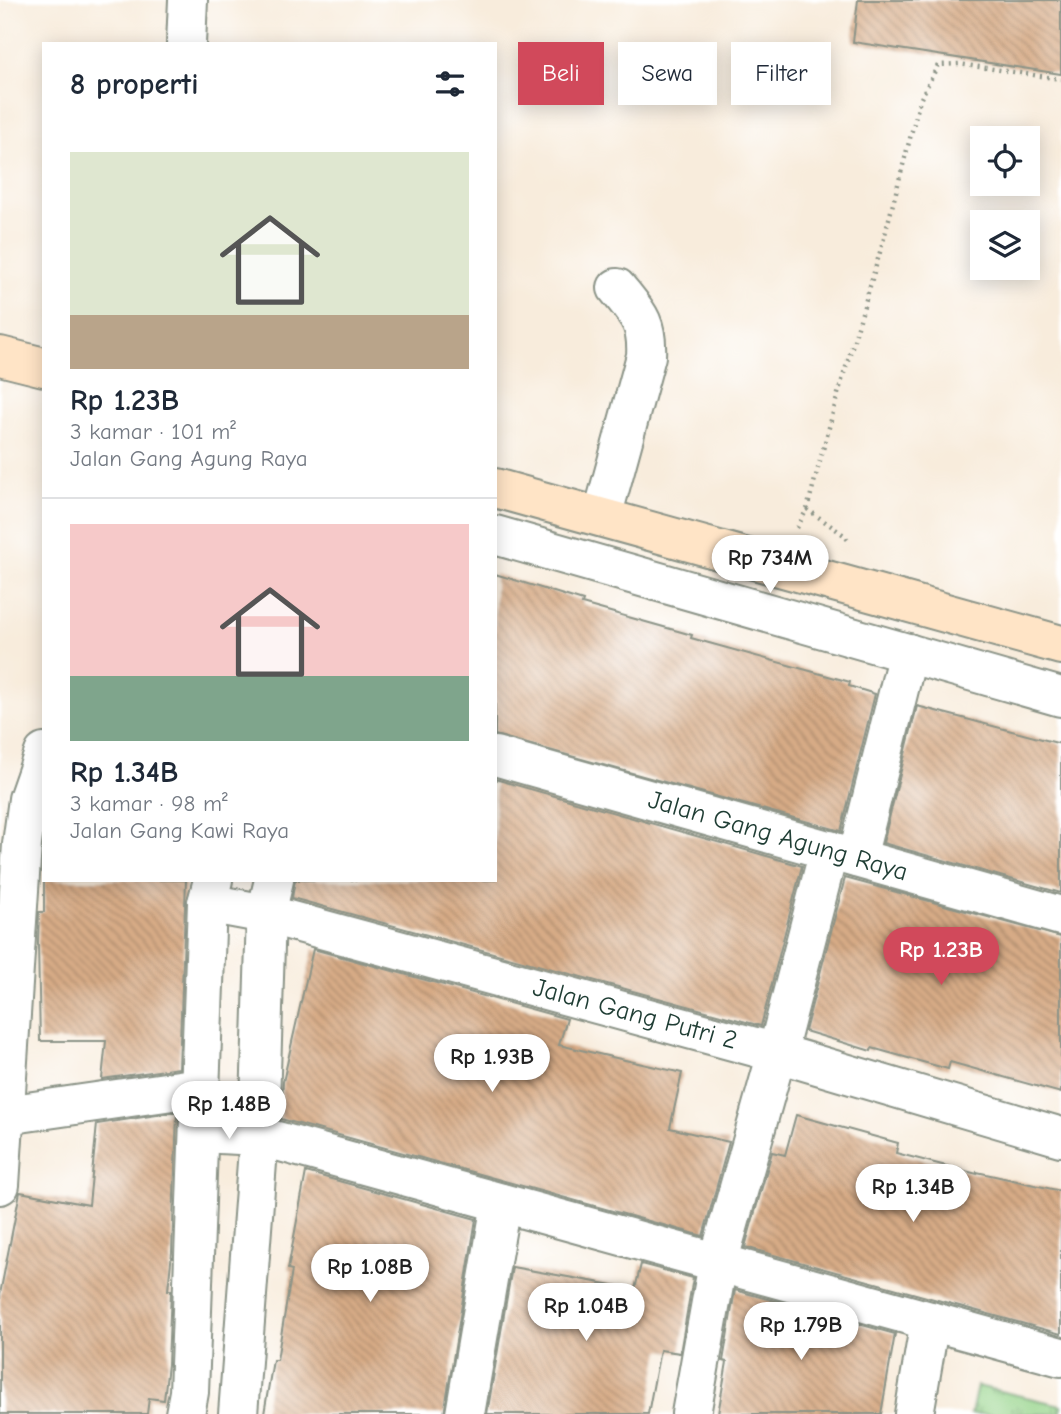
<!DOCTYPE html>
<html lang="id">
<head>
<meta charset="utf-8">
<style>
	:root { --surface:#fff; --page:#f2f2f3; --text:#1f2937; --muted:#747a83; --line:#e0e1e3; --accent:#d1495b }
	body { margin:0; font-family:"Comic Neue",sans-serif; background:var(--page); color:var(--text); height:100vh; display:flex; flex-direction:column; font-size:26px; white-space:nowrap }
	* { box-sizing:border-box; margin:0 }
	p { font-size:23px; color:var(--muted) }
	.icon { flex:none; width:38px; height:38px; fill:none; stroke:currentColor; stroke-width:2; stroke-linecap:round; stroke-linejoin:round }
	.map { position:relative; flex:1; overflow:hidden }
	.side { position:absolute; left:42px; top:42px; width:455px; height:840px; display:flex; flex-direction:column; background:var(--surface); border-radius:0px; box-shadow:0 4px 18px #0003 }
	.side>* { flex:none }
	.banner { position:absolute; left:518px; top:42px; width:438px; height:63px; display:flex; gap:14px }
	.fabs { position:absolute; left:970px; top:126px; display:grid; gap:14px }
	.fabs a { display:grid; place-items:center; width:70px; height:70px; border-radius:0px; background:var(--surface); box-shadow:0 4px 18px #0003; font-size:35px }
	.price { position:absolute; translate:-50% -60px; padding:0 16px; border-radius:24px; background:#fff; color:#222; font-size:23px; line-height:46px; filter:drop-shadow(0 2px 4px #0008) }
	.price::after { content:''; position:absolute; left:50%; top:42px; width:21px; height:16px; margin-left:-10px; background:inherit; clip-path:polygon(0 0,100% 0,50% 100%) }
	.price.selected { background:var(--accent); color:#fff }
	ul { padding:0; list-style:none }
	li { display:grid; align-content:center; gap:14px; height:371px; padding:0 28px }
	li+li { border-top:2px solid var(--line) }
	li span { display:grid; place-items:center; height:217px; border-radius:0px; color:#555 }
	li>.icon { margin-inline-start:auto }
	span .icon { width:126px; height:126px; fill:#fffc; stroke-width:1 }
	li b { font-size:30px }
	h2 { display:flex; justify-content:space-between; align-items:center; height:84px; padding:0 28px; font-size:30px }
	.chip { padding:0 24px; border-radius:0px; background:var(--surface); box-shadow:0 4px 18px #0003; font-size:24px; line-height:63px }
	.chip.selected { background:var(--accent); color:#fff }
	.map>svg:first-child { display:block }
	.grass { fill:url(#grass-tufts); stroke:#5a885f; stroke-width:2 }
	.building { fill:url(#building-back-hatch) }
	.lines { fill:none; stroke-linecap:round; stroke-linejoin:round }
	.street-casing { stroke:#8c9488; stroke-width:42 }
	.secondary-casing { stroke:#8c9488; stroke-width:42 }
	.path { stroke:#8c9488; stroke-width:4.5; stroke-dasharray:2 5; stroke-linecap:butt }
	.street { stroke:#fff; stroke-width:38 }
	.secondary { stroke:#ffe4c6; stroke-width:38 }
	.labels { text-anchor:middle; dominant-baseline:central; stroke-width:6; stroke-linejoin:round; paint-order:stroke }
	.street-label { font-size:26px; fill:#1f3d34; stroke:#fff }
</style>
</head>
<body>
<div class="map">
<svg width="1061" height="1414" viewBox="0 0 1061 1414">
	<defs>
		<pattern id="grass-tufts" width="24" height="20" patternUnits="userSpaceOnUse" patternTransform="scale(1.75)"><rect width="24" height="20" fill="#96d48a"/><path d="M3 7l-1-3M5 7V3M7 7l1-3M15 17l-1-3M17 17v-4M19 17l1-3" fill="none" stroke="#7aad72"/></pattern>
		<pattern id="building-back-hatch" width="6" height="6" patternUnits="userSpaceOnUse" patternTransform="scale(1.75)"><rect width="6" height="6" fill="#d7ab86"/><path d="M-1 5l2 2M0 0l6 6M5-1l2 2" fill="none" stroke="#ae8c6e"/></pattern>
	</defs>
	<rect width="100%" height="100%" fill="#fff"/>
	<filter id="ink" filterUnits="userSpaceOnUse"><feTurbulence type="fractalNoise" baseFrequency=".0143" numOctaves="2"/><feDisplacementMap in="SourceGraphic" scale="14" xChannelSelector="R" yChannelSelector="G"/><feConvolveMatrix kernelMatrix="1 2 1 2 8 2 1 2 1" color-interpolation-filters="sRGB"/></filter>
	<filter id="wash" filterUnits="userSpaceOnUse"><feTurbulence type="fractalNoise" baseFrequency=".00686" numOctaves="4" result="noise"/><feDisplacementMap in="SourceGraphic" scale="28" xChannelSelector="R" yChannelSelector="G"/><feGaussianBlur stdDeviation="1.57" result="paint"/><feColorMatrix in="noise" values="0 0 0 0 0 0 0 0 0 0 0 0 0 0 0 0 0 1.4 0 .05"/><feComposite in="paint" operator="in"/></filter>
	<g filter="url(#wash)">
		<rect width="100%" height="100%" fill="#f8ecdc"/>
		<polygon class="grass" points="977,1386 1061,1405 1061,1414 971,1414"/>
		<g id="blocks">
			<g class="building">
				<polygon points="858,0 1061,0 1061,74 853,42"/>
				<polygon points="495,574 583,601 582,604 692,635 691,638 850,682 849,686 875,694 841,831 495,735"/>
				<polygon points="917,706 1061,744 1061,893 883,843"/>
				<polygon points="495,779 802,866 761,1026 292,898 295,880 495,880"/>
				<polygon points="845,878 1061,937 1061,1093 950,1062 948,1069 872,1048 871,1051 805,1031"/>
				<polygon points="44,880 186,880 179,1068 102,1079 106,1041 40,1041 38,943 39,912 44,912"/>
				<polygon points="313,949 567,1019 559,1045 682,1073 670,1128 729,1142 703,1236 281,1119 283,1082"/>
				<polygon points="177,1112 172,1252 168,1290 171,1290 168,1364 164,1400 149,1398 147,1414 0,1414 0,1294 20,1192 89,1205 97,1124"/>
				<polygon points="796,1115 898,1143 896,1153 977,1174 977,1172 1061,1191 1061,1334 745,1247 772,1152 785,1155"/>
				<polygon points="306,1172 476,1219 444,1414 264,1414 273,1360 277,1360 292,1270 288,1269"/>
				<polygon points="641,1264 693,1278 680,1353 660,1350 648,1414 487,1414 512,1267 635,1289"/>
				<polygon points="735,1290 895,1334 881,1414 718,1414 727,1362 723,1361"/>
			</g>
		</g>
	</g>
	<g filter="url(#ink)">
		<use href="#blocks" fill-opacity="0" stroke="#8c9488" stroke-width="2"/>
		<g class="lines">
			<defs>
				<g id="street">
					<polyline points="186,44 188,0"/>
					<path d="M 602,517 L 646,356 C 648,322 637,313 617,288"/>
					<polyline points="495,535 1061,697"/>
					<polyline points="495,756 1061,916"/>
					<polyline points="857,858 908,653"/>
					<polyline points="207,903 266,914 777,1053 1061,1137"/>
					<polyline points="6,1115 200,1087"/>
					<polyline points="199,1133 259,1136 1061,1357"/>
					<polyline points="0,1185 22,844 28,799 44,753"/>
					<polyline points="185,1414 189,1392 207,903 213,880"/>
					<polyline points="238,1414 259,1136 266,914 274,880"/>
					<polyline points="465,1414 501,1203"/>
					<polyline points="691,1414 718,1263 777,1053 829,850"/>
					<polyline points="914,1414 930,1321"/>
				</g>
				<g id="secondary">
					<polyline points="0,356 44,367"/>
					<polyline points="495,488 1061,645"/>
				</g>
			</defs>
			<use href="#street" class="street-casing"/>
			<use href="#secondary" class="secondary-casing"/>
			<g class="path">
				<polyline points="807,509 844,535 848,540"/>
				<polyline points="797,528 807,509 838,394 883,242 920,100 938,65 959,64 1061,79"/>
			</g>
			<use href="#street" class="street"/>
			<use href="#secondary" class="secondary"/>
		</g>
	</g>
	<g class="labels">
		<g class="street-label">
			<text transform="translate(778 836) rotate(16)">Jalan Gang Agung Raya</text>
			<text transform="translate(635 1014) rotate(15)">Jalan Gang Putri 2</text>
		</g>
	</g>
</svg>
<div class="fabs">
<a><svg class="icon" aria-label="locate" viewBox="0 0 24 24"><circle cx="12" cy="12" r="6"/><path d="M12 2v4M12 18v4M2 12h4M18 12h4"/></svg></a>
<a><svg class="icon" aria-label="layers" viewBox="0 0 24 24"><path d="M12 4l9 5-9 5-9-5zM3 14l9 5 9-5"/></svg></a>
</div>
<b class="price" style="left:770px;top:595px">Rp 734M</b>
<b class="price selected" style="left:941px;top:987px">Rp 1.23B</b>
<b class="price" style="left:492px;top:1094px">Rp 1.93B</b>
<b class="price" style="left:229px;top:1141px">Rp 1.48B</b>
<b class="price" style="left:913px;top:1224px">Rp 1.34B</b>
<b class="price" style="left:370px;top:1304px">Rp 1.08B</b>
<b class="price" style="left:586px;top:1343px">Rp 1.04B</b>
<b class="price" style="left:801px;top:1362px">Rp 1.79B</b>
<div class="banner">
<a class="chip selected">Beli</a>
<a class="chip">Sewa</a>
<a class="chip">Filter</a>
</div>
<section class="side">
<h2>8 properti<svg class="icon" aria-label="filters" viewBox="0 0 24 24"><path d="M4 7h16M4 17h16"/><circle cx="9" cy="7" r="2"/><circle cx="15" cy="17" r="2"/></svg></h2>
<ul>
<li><span style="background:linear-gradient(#dfe7d0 75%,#b9a48a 0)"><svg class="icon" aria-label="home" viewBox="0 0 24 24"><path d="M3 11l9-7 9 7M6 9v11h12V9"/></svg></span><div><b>Rp 1.23B</b><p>3 kamar · 101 m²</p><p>Jalan Gang Agung Raya</p></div></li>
<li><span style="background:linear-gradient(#f6c9c9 70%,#7fa58c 0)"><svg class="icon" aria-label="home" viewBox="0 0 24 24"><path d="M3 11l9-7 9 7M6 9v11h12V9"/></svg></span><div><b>Rp 1.34B</b><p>3 kamar · 98 m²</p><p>Jalan Gang Kawi Raya</p></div></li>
</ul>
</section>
</div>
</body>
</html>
